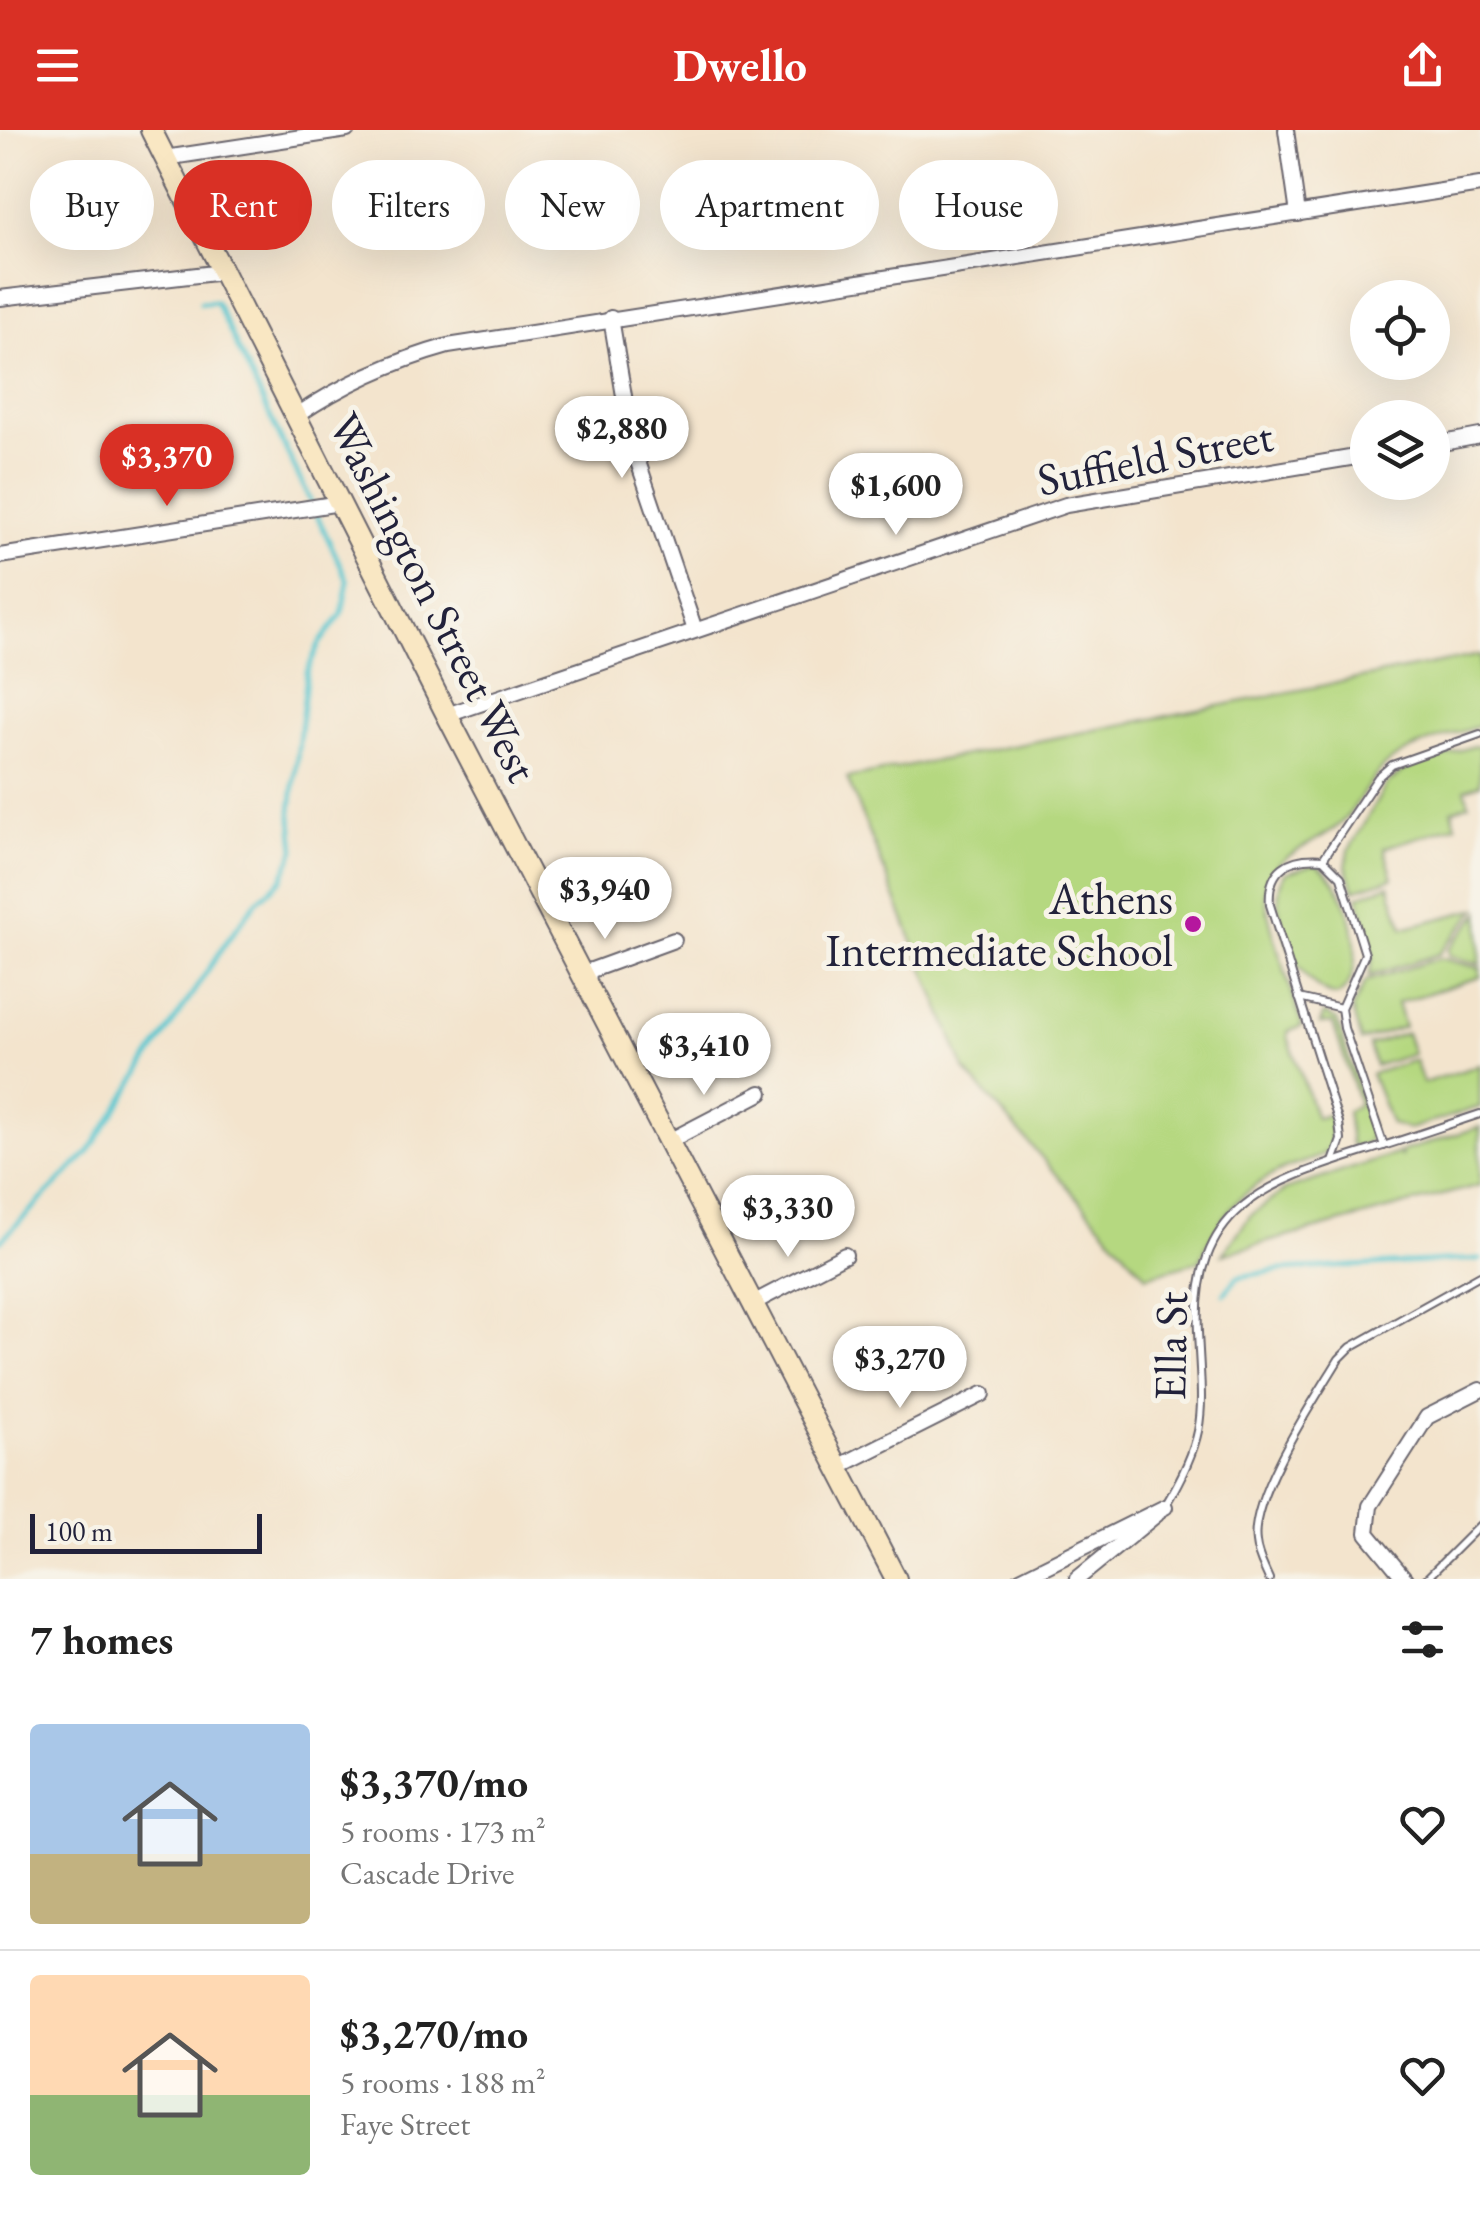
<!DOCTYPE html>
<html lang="en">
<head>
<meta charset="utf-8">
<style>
	:root { --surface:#fff; --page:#f2f2f2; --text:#222; --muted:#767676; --line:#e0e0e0; --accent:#d93025 }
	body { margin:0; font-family:"EB Garamond",serif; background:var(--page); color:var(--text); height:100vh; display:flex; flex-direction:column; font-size:38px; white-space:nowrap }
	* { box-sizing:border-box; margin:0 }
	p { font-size:32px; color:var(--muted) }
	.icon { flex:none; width:55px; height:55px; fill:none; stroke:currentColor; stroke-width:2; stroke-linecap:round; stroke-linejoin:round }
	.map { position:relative; height:1449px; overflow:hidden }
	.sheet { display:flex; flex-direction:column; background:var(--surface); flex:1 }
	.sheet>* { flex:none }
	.banner { position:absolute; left:30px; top:30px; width:1420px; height:90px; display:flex; gap:20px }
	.fabs { position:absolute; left:1350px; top:150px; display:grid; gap:20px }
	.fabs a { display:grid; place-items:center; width:100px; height:100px; border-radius:50%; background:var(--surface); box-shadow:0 10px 40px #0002; font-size:50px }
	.scale { position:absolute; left:30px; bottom:25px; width:232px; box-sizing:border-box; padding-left:10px; border:5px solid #22223b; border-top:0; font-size:28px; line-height:35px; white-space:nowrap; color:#22223b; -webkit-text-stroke:8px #f7f3e8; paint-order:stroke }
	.price { position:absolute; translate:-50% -85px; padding:0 22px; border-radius:35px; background:#fff; color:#222; font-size:32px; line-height:65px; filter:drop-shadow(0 2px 5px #0008) }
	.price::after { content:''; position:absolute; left:50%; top:60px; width:30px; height:22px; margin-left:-15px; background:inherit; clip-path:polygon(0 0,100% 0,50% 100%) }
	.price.selected { background:var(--accent); color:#fff }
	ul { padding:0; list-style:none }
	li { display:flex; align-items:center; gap:30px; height:250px; padding:0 30px }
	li+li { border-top:2px solid var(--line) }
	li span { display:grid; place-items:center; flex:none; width:280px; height:200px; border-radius:10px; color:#555 }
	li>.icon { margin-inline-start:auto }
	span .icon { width:120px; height:120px; fill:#fffc; stroke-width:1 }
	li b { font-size:42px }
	h2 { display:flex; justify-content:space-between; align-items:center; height:120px; padding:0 30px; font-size:42px }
	.tag { padding:0 35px; border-radius:45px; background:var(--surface); box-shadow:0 10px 40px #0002; font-size:35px; line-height:90px }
	.tag.selected { background:var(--accent); color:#fff }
	header { display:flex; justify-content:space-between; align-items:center; height:130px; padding:0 30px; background:var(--accent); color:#fff; font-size:45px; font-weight:700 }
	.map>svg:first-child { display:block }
	.green { fill:#b5d880; stroke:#6c7d5e; stroke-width:2.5 }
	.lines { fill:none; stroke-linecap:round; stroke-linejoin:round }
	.stream { stroke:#59c6cf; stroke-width:5 }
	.lane-casing { stroke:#6b666e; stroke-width:10 }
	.street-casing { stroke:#6b666e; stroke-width:18 }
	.secondary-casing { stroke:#6b666e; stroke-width:24 }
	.lane { stroke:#fff; stroke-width:6 }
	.street { stroke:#fff; stroke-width:14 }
	.secondary { stroke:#f9e7c3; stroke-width:20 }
	.poi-dot { fill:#b5179e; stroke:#f7f3e8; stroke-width:4 }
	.labels { text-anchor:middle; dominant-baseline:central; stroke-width:10; stroke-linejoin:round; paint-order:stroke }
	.street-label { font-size:45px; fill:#22223b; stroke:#f7f3e8 }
	.poi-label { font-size:45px; fill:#22223b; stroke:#f7f3e8; text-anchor:end }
</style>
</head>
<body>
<header><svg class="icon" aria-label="menu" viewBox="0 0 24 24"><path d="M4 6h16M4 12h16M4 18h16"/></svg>Dwello<svg class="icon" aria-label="share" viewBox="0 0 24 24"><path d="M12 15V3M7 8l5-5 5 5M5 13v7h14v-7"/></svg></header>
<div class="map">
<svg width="1480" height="1449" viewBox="0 0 1480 1449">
	<rect width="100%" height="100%" fill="#f7f3e8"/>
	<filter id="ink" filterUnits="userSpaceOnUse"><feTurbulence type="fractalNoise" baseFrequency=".01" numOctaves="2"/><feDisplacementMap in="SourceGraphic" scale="20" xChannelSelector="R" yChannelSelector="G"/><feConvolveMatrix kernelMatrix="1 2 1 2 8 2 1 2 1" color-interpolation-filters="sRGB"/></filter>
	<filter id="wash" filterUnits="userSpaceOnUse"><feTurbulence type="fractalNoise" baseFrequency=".0048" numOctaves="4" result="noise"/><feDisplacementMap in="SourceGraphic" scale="40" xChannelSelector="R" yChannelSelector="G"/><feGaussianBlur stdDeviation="2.25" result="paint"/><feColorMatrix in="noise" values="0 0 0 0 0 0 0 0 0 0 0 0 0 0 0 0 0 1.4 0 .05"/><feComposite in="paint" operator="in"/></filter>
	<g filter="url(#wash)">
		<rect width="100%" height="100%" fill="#f3e4cd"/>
		<g class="green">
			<path d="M 1480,525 L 1480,596 C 1451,605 1420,612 1394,629 C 1367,646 1359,680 1335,698 C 1314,714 1271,728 1266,754 C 1261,781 1294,865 1302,896 L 1288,902 L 1288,907 L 1316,988 L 1327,985 L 1331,989 L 1331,1017 C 1319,1031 1299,1032 1282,1040 C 1243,1058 1216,1090 1200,1131 L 1146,1146 L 965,940 L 847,648 Z"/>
			<polygon points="1473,616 1480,617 1480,654 1465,659 1469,674 1452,680 1456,695 1384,718 1393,748 1354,760 1346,736 1349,720 1386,655 1405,639"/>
			<path d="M 1315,734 C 1347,746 1375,842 1337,866 C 1296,860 1264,776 1285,743 Z"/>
			<polygon points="1389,755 1403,798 1477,779 1439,824 1369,846 1373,826 1358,766"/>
			<polygon points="1480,782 1480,834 1450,826 1448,820"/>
			<polygon points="1440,828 1480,838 1480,847 1397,873 1404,897 1361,911 1352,879 1366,851"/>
			<polygon points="1324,883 1337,890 1371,998 1369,1012 1358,1017 1351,1014 1347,981 1359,974 1333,893 1320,894"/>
			<polygon points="1406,903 1413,924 1375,936 1369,915"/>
			<polygon points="1415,930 1423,953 1480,935 1480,977 1409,999 1391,994 1371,944"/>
			<polygon points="1480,997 1480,1055 1223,1124 1250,1086 1285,1060 1399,1023 1401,1026 1403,1021"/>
		</g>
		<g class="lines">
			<g class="stream">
				<polyline points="0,1111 88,1023 225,814 256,772 282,749 295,720 291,680 307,542 319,514 342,484 348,451 216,172 201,173"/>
				<polyline points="1224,1164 1238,1147 1281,1140 1480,1129"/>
			</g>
		</g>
	</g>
	<g filter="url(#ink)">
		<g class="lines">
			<defs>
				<g id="lane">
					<polyline points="1323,729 1378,647 1392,635 1480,604"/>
					<polyline points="1299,868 1341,878"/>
					<path d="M 1333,1032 L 1341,1010 L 1339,993 L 1270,775 C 1267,739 1289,726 1323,729 L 1341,747 L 1365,824 L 1341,878 L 1344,898 L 1384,1016"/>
					<path d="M 1165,1376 C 1209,1302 1202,1285 1198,1202 C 1192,1079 1263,1054 1364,1022 C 1403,1010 1441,997 1480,984"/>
					<path d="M 1269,1449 C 1264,1437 1257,1425 1256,1412 C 1249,1367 1315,1269 1339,1229 L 1351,1217 L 1480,1145"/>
					<polyline points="1426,1449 1480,1395"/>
				</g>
				<g id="street">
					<polyline points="1286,0 1298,84"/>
					<polyline points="165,28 347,0"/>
					<polyline points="0,168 223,142"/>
					<polyline points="611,188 632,314 695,500"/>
					<path d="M 296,286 C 343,254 394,231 448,216 L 1480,55"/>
					<polyline points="1432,315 1480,306"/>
					<polyline points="0,426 340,373"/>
					<polyline points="447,585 1066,375 1368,325"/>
					<polyline points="588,855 589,841 674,810"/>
					<polyline points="667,1012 761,963"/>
					<polyline points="751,1174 845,1125"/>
					<polyline points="838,1337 983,1264"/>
					<polyline points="1020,1449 1165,1377"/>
					<polyline points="1077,1449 1157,1384"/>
					<polyline points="1405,1449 1367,1403 1370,1376 1427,1287 1480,1260"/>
				</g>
				<polyline id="secondary" points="151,0 447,585 896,1449"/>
			</defs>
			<use href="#lane" class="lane-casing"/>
			<use href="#street" class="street-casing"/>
			<use href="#secondary" class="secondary-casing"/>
			<use href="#lane" class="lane"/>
			<use href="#street" class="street"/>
			<use href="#secondary" class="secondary"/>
		</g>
	</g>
	<circle class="poi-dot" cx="1193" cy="794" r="10"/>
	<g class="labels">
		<g class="street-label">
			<text transform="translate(1155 327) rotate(-11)">Suffield Street</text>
			<text transform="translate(434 467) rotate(63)">Washington Street West</text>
			<text transform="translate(1170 1216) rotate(-89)">Ella St</text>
		</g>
		<g class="poi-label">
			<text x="1173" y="768">Athens<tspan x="1173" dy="52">Intermediate School</tspan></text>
		</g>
	</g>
</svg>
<div class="fabs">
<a><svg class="icon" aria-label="locate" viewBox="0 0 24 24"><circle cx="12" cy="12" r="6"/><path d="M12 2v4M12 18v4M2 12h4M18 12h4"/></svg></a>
<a><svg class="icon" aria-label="layers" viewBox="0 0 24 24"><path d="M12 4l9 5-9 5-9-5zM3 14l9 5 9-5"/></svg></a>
</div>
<div class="scale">100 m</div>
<b class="price" style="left:622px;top:351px">$2,880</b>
<b class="price selected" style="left:167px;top:379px">$3,370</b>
<b class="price" style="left:896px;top:408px">$1,600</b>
<b class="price" style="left:605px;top:812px">$3,940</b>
<b class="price" style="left:704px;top:968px">$3,410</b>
<b class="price" style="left:788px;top:1130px">$3,330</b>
<b class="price" style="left:900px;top:1281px">$3,270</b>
<div class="banner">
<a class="tag">Buy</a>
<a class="tag selected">Rent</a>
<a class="tag">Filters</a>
<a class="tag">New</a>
<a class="tag">Apartment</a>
<a class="tag">House</a>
</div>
</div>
<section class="sheet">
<h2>7 homes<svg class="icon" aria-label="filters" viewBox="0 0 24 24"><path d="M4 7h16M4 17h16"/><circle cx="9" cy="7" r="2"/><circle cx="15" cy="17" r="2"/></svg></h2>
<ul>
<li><span style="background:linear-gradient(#a9c7e8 65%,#c2b280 0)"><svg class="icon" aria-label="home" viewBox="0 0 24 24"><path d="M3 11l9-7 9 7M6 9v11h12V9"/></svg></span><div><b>$3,370/mo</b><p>5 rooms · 173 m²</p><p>Cascade Drive</p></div><svg class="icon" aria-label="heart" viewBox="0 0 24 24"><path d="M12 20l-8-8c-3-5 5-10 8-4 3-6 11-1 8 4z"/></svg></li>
<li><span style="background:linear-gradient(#ffd9b3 60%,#8fb573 0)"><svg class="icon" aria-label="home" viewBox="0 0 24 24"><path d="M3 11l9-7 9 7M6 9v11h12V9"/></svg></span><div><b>$3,270/mo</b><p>5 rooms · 188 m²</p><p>Faye Street</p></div><svg class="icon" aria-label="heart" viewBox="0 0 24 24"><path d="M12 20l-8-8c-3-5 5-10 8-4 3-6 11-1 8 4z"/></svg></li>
</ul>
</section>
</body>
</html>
